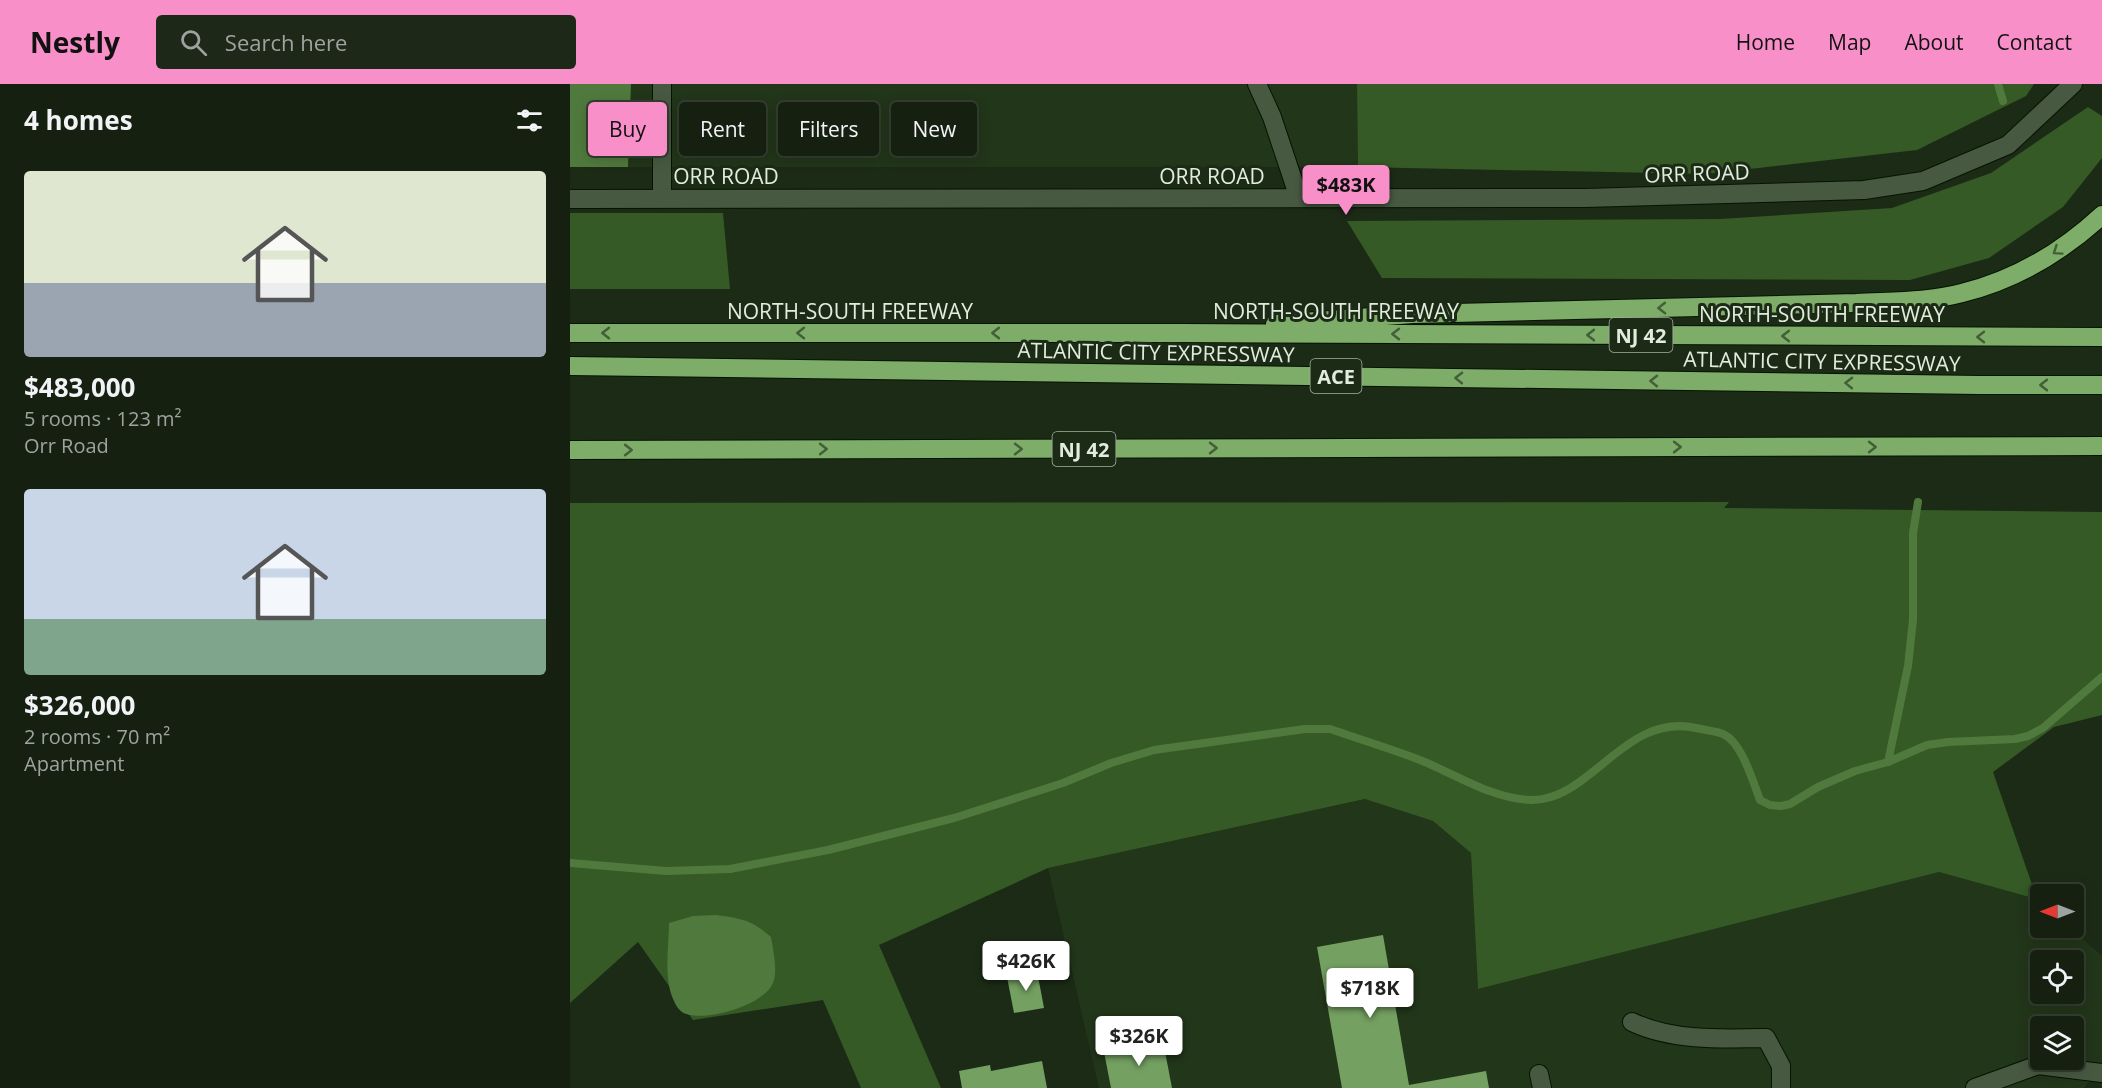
<!DOCTYPE html>
<html lang="en">
<head>
<meta charset="utf-8">
<style>
	:root { --surface:#152010; --page:#1e2819; --text:#f1f3f6; --muted:#9da39f; --line:#343e30; --accent:#f98fc9 }
	body { margin:0; font-family:"Open Sans",sans-serif; background:var(--page); color:var(--text); height:100vh; display:flex; flex-direction:column; font-size:22px; white-space:nowrap }
	* { box-sizing:border-box; margin:0 }
	p { font-size:20px; color:var(--muted) }
	.icon { flex:none; width:33px; height:33px; fill:none; stroke:currentColor; stroke-width:2; stroke-linecap:round; stroke-linejoin:round }
	.map { position:relative; flex:1; overflow:hidden }
	.panel { display:flex; flex-direction:column; background:var(--surface); width:570px }
	.panel>* { flex:none }
	.top-card { position:absolute; left:18px; top:18px; width:570px; height:54px; display:flex; gap:12px }
	.needle { width:39px; rotate:270deg }
	.tools { position:absolute; left:1460px; top:800px; display:grid; gap:12px }
	.tools a { display:grid; place-items:center; width:54px; height:54px; border-radius:6px; background:var(--surface); box-shadow:0 3px 15px #0003,0 0 0 2px var(--line); font-size:30px }
	.price { position:absolute; translate:-50% -51px; padding:0 14px; border-radius:6px; background:#fff; color:#222; font-size:20px; line-height:39px; filter:drop-shadow(0 2px 3px #0008) }
	.price::after { content:''; position:absolute; left:50%; top:36px; width:18px; height:14px; margin-left:-9px; background:inherit; clip-path:polygon(0 0,100% 0,50% 100%) }
	.price.active { background:var(--accent); color:#111 }
	ul { padding:0; list-style:none }
	li { display:grid; align-content:center; gap:12px; height:318px; padding:0 24px }
	li span { display:grid; place-items:center; height:186px; border-radius:6px; color:#555 }
	li>.icon { margin-inline-start:auto }
	span .icon { width:108px; height:108px; fill:#fffc; stroke-width:1 }
	li b { font-size:26px }
	h2 { display:flex; justify-content:space-between; align-items:center; height:72px; padding:0 24px; font-size:26px }
	.chip { padding:0 21px; border-radius:6px; background:var(--surface); box-shadow:0 3px 15px #0003,0 0 0 2px var(--line); font-size:21px; line-height:54px }
	.chip.active { background:var(--accent); color:#111 }
	header { display:flex; align-items:center; gap:36px; box-sizing:border-box; height:84px; padding:0 30px; background:var(--accent); color:#111 }
	header strong { font-size:28px }
	nav { display:flex; gap:33px; margin-inline-start:auto; font-size:21px }
	.search { width:420px; height:54px; background:var(--page); display:flex; align-items:center; gap:15px; box-sizing:border-box; padding:0 21px; border-radius:6px; color:var(--muted); font-size:22px }
	main { display:flex; flex:1; min-height:0 }
	.map>svg:first-child { display:block }
	.built { fill:#22361a; fill-rule:evenodd }
	.green { fill:#355a25 }
	.water { fill:#507a3d }
	.lines { fill:none; stroke-linecap:round; stroke-linejoin:round }
	.stream { stroke:#507a3d; stroke-width:8 }
	.building { fill:#74a061 }
	.minor-casing { stroke:#061402; stroke-width:20 }
	.highway-casing { stroke:#061402; stroke-width:20 }
	.minor { stroke:#485942; stroke-width:18 }
	.highway { stroke:#7dad69; stroke-width:18 }
	.oneway { stroke:#435f37 }
	.labels { text-anchor:middle; dominant-baseline:central; stroke-width:6; stroke-linejoin:round; paint-order:stroke }
	.shield { fill:#1c2b16; stroke:#a7b2a2; stroke-width:1.5 }
	.shield-label { font-size:20px; font-weight:bold; fill:#e2ecde }
	.street-label { font-size:21px; fill:#e2ecde; stroke:#1c2b16 }
</style>
</head>
<body>
<header>
<strong>Nestly</strong>
<div class="search"><svg class="icon" aria-label="search" viewBox="0 0 24 24"><circle cx="10" cy="10" r="6"/><path d="M15 15l6 6"/></svg>Search here</div>
<nav><a>Home</a><a>Map</a><a>About</a><a>Contact</a></nav>
</header>
<main>
<section class="panel">
<h2>4 homes<svg class="icon" aria-label="filters" viewBox="0 0 24 24"><path d="M4 7h16M4 17h16"/><circle cx="9" cy="7" r="2"/><circle cx="15" cy="17" r="2"/></svg></h2>
<ul>
<li><span style="background:linear-gradient(#dfe7d0 60%,#9aa5b1 0)"><svg class="icon" aria-label="home" viewBox="0 0 24 24"><path d="M3 11l9-7 9 7M6 9v11h12V9"/></svg></span><div><b>$483,000</b><p>5 rooms · 123 m²</p><p>Orr Road</p></div></li>
<li><span style="background:linear-gradient(#c9d6e8 70%,#7fa58c 0)"><svg class="icon" aria-label="home" viewBox="0 0 24 24"><path d="M3 11l9-7 9 7M6 9v11h12V9"/></svg></span><div><b>$326,000</b><p>2 rooms · 70 m²</p><p>Apartment</p></div></li>
</ul>
</section>
<div class="map">
<svg width="1532" height="1004" viewBox="0 0 1532 1004">
	<rect width="100%" height="100%" fill="#1c2b16"/>
	<g class="built">
		<polygon points="61,0 787,0 788,83 58,83"/>
		<path d="M 796,715 L 863,737 L 901,769 L 908,905 L 1369,788 L 1467,815 L 1470,817 L 1470,843 L 1499,843 L 1532,872 L 1532,981 L 1514,1004 L 529,1004 L 478,784 ZM 1470,876 L 1503,876 L 1503,909 L 1470,909 ZM 1470,942 L 1503,942 L 1503,975 L 1470,975 Z"/>
	</g>
	<g class="green">
		<polygon points="787,0 1464,0 1456,12 1347,66 1136,90 788,83"/>
		<polygon points="1518,23 1532,32 1532,74 1493,123 1419,174 1340,196 812,194 777,137 1150,135 1322,124 1421,89"/>
		<polygon points="0,129 153,129 160,205 0,205"/>
		<polygon points="1159,418 1154,424 1532,428 1532,631 1484,643 1423,688 1467,815 1369,788 908,905 901,769 863,737 795,715 478,784 309,861 371,1004 291,1004 253,916 123,936 68,858 0,919 0,419"/>
	</g>
	<g class="water">
		<polygon points="0,0 61,0 58,83 0,83"/>
		<path d="M 146,831 C 170,834 182,836 201,853 C 203,865 208,888 203,899 C 194,922 130,940 112,928 C 109,926 105,920 104,917 C 93,894 99,864 99,839 L 123,832 Z"/>
	</g>
	<g class="lines">
		<g class="stream">
			<polyline points="1428,0 1433,17"/>
			<polyline points="1318,678 1338,582 1343,536 1343,449 1348,418"/>
			<path d="M 0,779 L 96,787 L 160,785 L 258,766 L 384,734 L 493,699 L 541,679 L 584,666 L 735,645 L 760,645 L 772,649 C 798,658 824,666 850,676 C 885,690 922,715 961,716 C 1021,717 1055,628 1126,644 C 1135,646 1145,647 1153,650 C 1172,658 1183,698 1190,716 L 1200,721 L 1211,722 L 1220,720 L 1248,703 L 1285,687 L 1318,678 L 1357,661 L 1378,658 L 1445,655 L 1458,652 L 1473,644 L 1532,593"/>
		</g>
	</g>
	<g class="building">
		<polygon points="813,851 839,1001 916,987 919,1004 772,1004 747,863"/>
		<polygon points="467,887 474,924 444,929 437,893"/>
		<polygon points="593,957 602,1004 541,1004 534,968"/>
		<polygon points="472,977 477,1004 392,1004 389,987 420,981 421,987"/>
	</g>
	<g class="lines">
		<defs>
			<g id="minor">
				<polyline points="92,0 92,114"/>
				<polyline points="687,0 702,33 729,114"/>
				<polyline points="0,115 1015,114 1294,106 1353,97 1438,61 1503,0"/>
				<path d="M 1062,938 C 1101,957 1153,955 1196,954 L 1211,982 L 1211,1004"/>
				<polyline points="969,990 972,1004"/>
				<polyline points="1405,1004 1468,981 1532,989"/>
			</g>
			<g id="highway">
				<path d="M 705,240 L 843,230 L 1286,219 C 1321,217 1358,218 1392,209 C 1445,196 1492,168 1532,131"/>
				<polyline points="0,249 610,249 1532,253"/>
				<polyline points="0,282 1409,301 1532,301"/>
				<polyline points="0,366 1532,362"/>
			</g>
		</defs>
		<use href="#minor" class="minor-casing"/>
		<use href="#highway" class="highway-casing"/>
		<use href="#minor" class="minor"/>
		<use href="#highway" class="highway"/>
	</g>
	<defs><path id="oneway-chevron" d="M-2-3.5L2.5 0L-2 3.5" fill="none" stroke-width="1.6" stroke-linecap="round" stroke-linejoin="round" transform="scale(1.5)"/></defs>
	<g class="oneway">
		<use href="#oneway-chevron" transform="translate(1487 167) rotate(146)"/>
		<use href="#oneway-chevron" transform="translate(1092 224) rotate(179)"/>
		<use href="#oneway-chevron" transform="translate(36 249) rotate(180)"/>
		<use href="#oneway-chevron" transform="translate(231 249) rotate(180)"/>
		<use href="#oneway-chevron" transform="translate(426 249) rotate(180)"/>
		<use href="#oneway-chevron" transform="translate(826 250) rotate(-180)"/>
		<use href="#oneway-chevron" transform="translate(1021 251) rotate(-180)"/>
		<use href="#oneway-chevron" transform="translate(1216 252) rotate(-180)"/>
		<use href="#oneway-chevron" transform="translate(1411 253) rotate(-180)"/>
		<use href="#oneway-chevron" transform="translate(889 294) rotate(-179)"/>
		<use href="#oneway-chevron" transform="translate(1084 297) rotate(-179)"/>
		<use href="#oneway-chevron" transform="translate(1279 299) rotate(-179)"/>
		<use href="#oneway-chevron" transform="translate(1474 301) rotate(180)"/>
		<use href="#oneway-chevron" transform="translate(1107 363)"/>
		<use href="#oneway-chevron" transform="translate(1302 363)"/>
		<use href="#oneway-chevron" transform="translate(643 364)"/>
		<use href="#oneway-chevron" transform="translate(253 365)"/>
		<use href="#oneway-chevron" transform="translate(448 365)"/>
		<use href="#oneway-chevron" transform="translate(58 366)"/>
	</g>
	<g class="labels">
		<g class="shield">
			<rect x="1039.5" y="234" width="63" height="34" rx="4.5"/>
			<rect x="740.5" y="275" width="51" height="34" rx="4.5"/>
			<rect x="482.5" y="348" width="63" height="34" rx="4.5"/>
		</g>
		<g class="shield-label">
			<text x="1071" y="251">NJ 42</text>
			<text x="766" y="292">ACE</text>
			<text x="514" y="365">NJ 42</text>
		</g>
		<g class="street-label">
			<text transform="translate(1127 89) rotate(-2)">ORR ROAD</text>
			<text x="156" y="92">ORR ROAD</text>
			<text x="642" y="92">ORR ROAD</text>
			<text x="280" y="227">NORTH-SOUTH FREEWAY</text>
			<text x="766" y="227">NORTH-SOUTH FREEWAY</text>
			<text x="1252" y="230">NORTH-SOUTH FREEWAY</text>
			<text transform="translate(586 268) rotate(1)">ATLANTIC CITY EXPRESSWAY</text>
			<text transform="translate(1252 277) rotate(1)">ATLANTIC CITY EXPRESSWAY</text>
		</g>
	</g>
</svg>
<div class="tools">
<a><svg class="needle" viewBox="-14 -14 28 28"><path d="M0-13l5 13h-10z" fill="#e53935"/><path d="M0 13l5-13h-10z" fill="#9da39f"/></svg></a>
<a><svg class="icon" aria-label="locate" viewBox="0 0 24 24"><circle cx="12" cy="12" r="6"/><path d="M12 2v4M12 18v4M2 12h4M18 12h4"/></svg></a>
<a><svg class="icon" aria-label="layers" viewBox="0 0 24 24"><path d="M12 4l9 5-9 5-9-5zM3 14l9 5 9-5"/></svg></a>
</div>
<b class="price active" style="left:776px;top:132px">$483K</b>
<b class="price" style="left:456px;top:908px">$426K</b>
<b class="price" style="left:800px;top:935px">$718K</b>
<b class="price" style="left:569px;top:983px">$326K</b>
<div class="top-card">
<a class="chip active">Buy</a>
<a class="chip">Rent</a>
<a class="chip">Filters</a>
<a class="chip">New</a>
</div>
</div>
</main>
</body>
</html>
